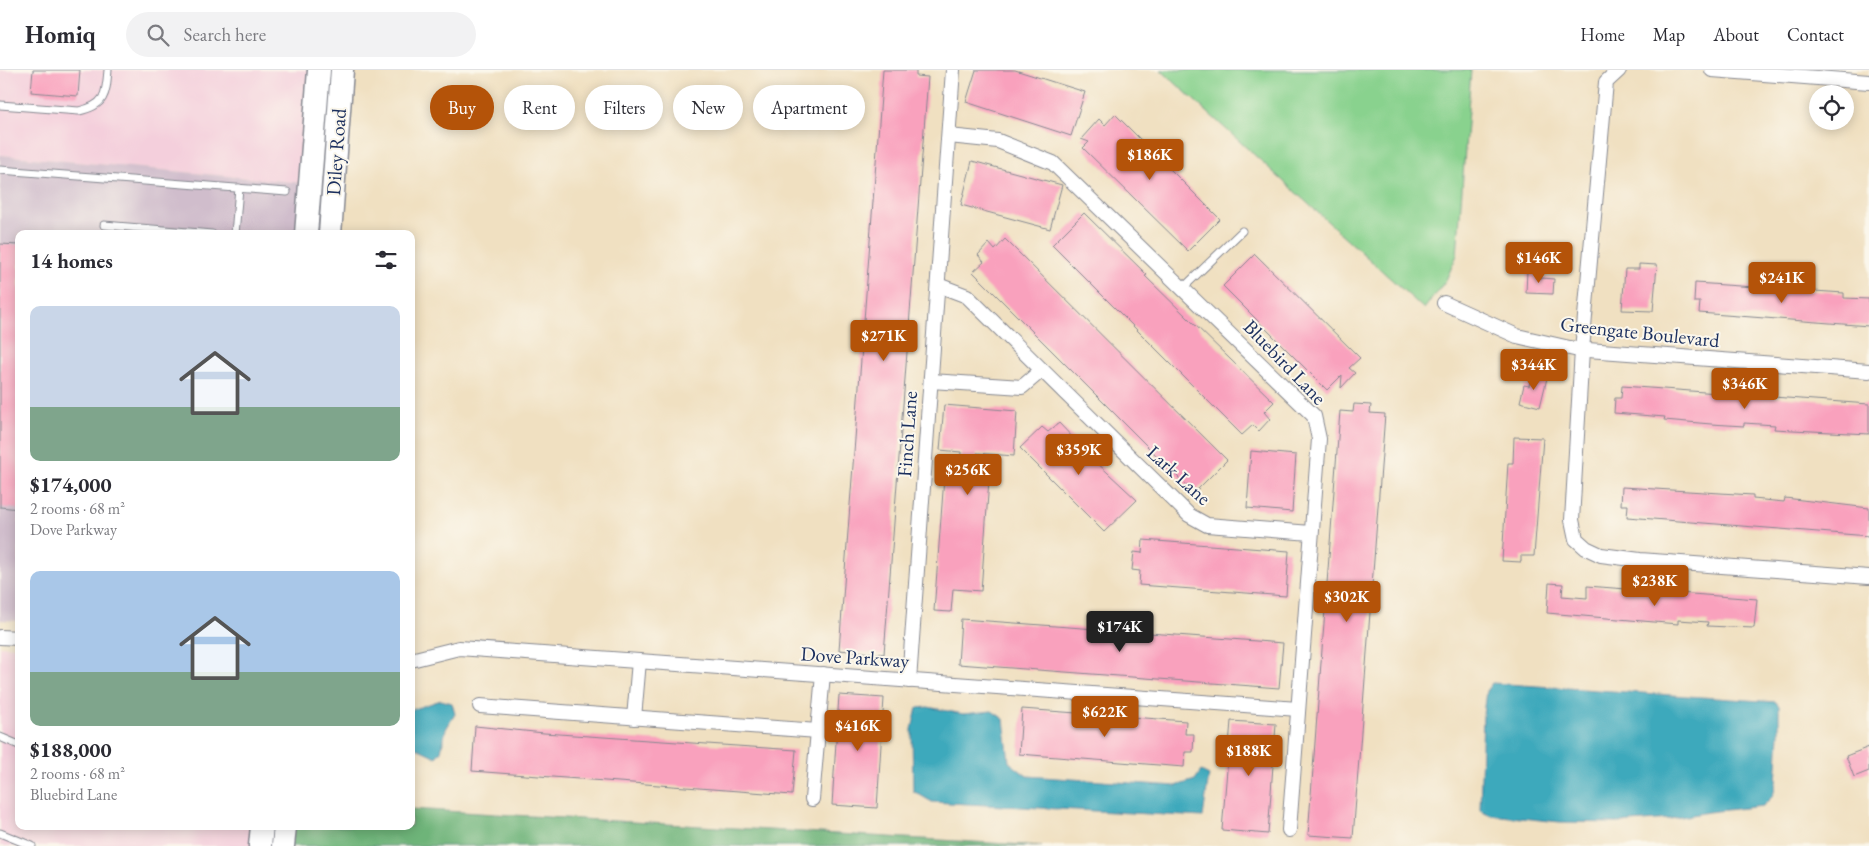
<!DOCTYPE html>
<html lang="en">
<head>
<meta charset="utf-8">
<style>
	:root { --surface:#fff; --page:#f2f2f3; --text:#2b2b33; --muted:#7c7c81; --line:#e1e1e2; --accent:#b45309 }
	body { margin:0; font-family:"EB Garamond",serif; background:var(--page); color:var(--text); height:100vh; display:flex; flex-direction:column; font-size:19px; white-space:nowrap }
	* { box-sizing:border-box; margin:0 }
	p { font-size:16px; color:var(--muted) }
	.icon { flex:none; width:28px; height:28px; fill:none; stroke:currentColor; stroke-width:2; stroke-linecap:round; stroke-linejoin:round }
	.map { position:relative; flex:1; overflow:hidden }
	.drawer { position:absolute; left:15px; top:160px; width:400px; height:600px; display:flex; flex-direction:column; background:var(--surface); border-radius:10px; box-shadow:0 2px 12px #0003 }
	.drawer>* { flex:none }
	.banner { position:absolute; left:430px; top:15px; width:475px; height:45px; display:flex; gap:10px }
	.tools { position:absolute; left:1809px; top:15px; display:grid; gap:10px }
	.tools a { display:grid; place-items:center; width:45px; height:45px; border-radius:50%; background:var(--surface); box-shadow:0 2px 12px #0003; font-size:25px }
	.price { position:absolute; translate:-50% -42px; padding:0 11px; border-radius:5px; background:var(--accent); color:#fff; font-size:16px; line-height:32px; filter:drop-shadow(0 1px 2px #0008) }
	.price::after { content:''; position:absolute; left:50%; top:30px; width:15px; height:11px; margin-left:-8px; background:inherit; clip-path:polygon(0 0,100% 0,50% 100%) }
	.price.current { background:#222; color:#fff }
	ul { padding:0; list-style:none }
	li { display:grid; align-content:center; gap:10px; height:265px; padding:0 15px }
	li span { display:grid; place-items:center; height:155px; border-radius:10px; color:#555 }
	li>.icon { margin-inline-start:auto }
	span .icon { width:90px; height:90px; fill:#fffc; stroke-width:1 }
	li b { font-size:21px }
	h2 { display:flex; justify-content:space-between; align-items:center; height:60px; padding:0 15px; font-size:21px }
	.tag { padding:0 18px; border-radius:22px; background:var(--surface); box-shadow:0 2px 12px #0003; font-size:18px; line-height:45px }
	.tag.current { background:var(--accent); color:#fff }
	header { display:flex; align-items:center; gap:30px; box-sizing:border-box; height:70px; padding:0 25px; background:var(--surface); border-bottom:1px solid var(--line) }
	header strong { font-size:24px }
	nav { display:flex; gap:28px; margin-inline-start:auto; font-size:18px }
	.search { width:350px; height:45px; background:var(--page); display:flex; align-items:center; gap:12px; box-sizing:border-box; padding:0 18px; border-radius:28px; color:var(--muted); font-size:19px }
	.map>svg:first-child { display:block }
	.built { fill:#f4cfdc }
	.industrial { fill:#d0bdcc }
	.green { fill:#89d28e; stroke:#528076 }
	.forest { fill:#6eb479; stroke:#44726c }
	.water { fill:#3da9bc; stroke:#2c6c8d }
	.building { fill:#f9a1bd }
	.lines { fill:none; stroke-linecap:round; stroke-linejoin:round }
	.service-casing { stroke:#868890; stroke-width:9 }
	.minor-casing { stroke:#868890; stroke-width:16 }
	.trunk-casing { stroke:#868890; stroke-width:25 }
	.service { stroke:#fff; stroke-width:7 }
	.minor { stroke:#fff; stroke-width:14 }
	.trunk { stroke:#fff; stroke-width:22 }
	.labels { text-anchor:middle; dominant-baseline:central; stroke-width:4; stroke-linejoin:round; paint-order:stroke }
	.street-label { font-size:20px; fill:#1b2f5e; stroke:#fbf7ec }
</style>
</head>
<body>
<header>
<strong>Homiq</strong>
<div class="search"><svg class="icon" aria-label="search" viewBox="0 0 24 24"><circle cx="10" cy="10" r="6"/><path d="M15 15l6 6"/></svg>Search here</div>
<nav><a>Home</a><a>Map</a><a>About</a><a>Contact</a></nav>
</header>
<div class="map">
<svg width="1869" height="776" viewBox="0 0 1869 776">
	<rect width="100%" height="100%" fill="#fbf7ec"/>
	<filter id="ink" filterUnits="userSpaceOnUse"><feTurbulence type="fractalNoise" baseFrequency=".02" numOctaves="2"/><feDisplacementMap in="SourceGraphic" scale="10" xChannelSelector="R" yChannelSelector="G"/><feConvolveMatrix kernelMatrix="1 2 1 2 8 2 1 2 1" color-interpolation-filters="sRGB"/></filter>
	<filter id="wash" filterUnits="userSpaceOnUse"><feTurbulence type="fractalNoise" baseFrequency=".0096" numOctaves="4" result="noise"/><feDisplacementMap in="SourceGraphic" scale="20" xChannelSelector="R" yChannelSelector="G"/><feGaussianBlur stdDeviation="1.12" result="paint"/><feColorMatrix in="noise" values="0 0 0 0 0 0 0 0 0 0 0 0 0 0 0 0 0 1.4 0 .05"/><feComposite in="paint" operator="in"/></filter>
	<g filter="url(#wash)">
		<rect width="100%" height="100%" fill="#f0e0c1"/>
		<g class="built">
			<polygon points="0,0 310,0 302,113 0,85"/>
			<polygon points="0,576 19,577 19,756 254,756 252,776 0,776"/>
		</g>
		<polygon class="industrial" points="0,85 302,113 298,164 19,164 19,551 0,550"/>
		<polygon class="green" points="1161,0 1471,0 1457,185 1446,210 1424,239"/>
		<polygon class="forest" points="411,739 1042,776 290,776 291,756 411,756"/>
		<g class="water">
			<polygon points="1492,613 1776,632 1779,636 1779,664 1776,713 1773,726 1763,736 1708,742 1670,749 1617,753 1560,752 1491,745 1480,740 1483,645 1486,621"/>
			<polygon points="441,630 452,633 455,644 446,659 441,681 436,687 419,679 411,678 411,640"/>
			<polygon points="928,637 963,644 992,641 1004,649 1009,692 1027,706 1176,716 1195,710 1201,701 1209,705 1203,747 932,732 913,721 912,659 917,638"/>
		</g>
		<g id="blocks">
			<g class="building">
				<polygon points="33,0 80,0 78,26 31,22"/>
				<polygon points="883,0 916,0 916,6 928,7 884,584 839,580"/>
				<polygon points="976,0 1015,0 1085,22 1071,66 966,32"/>
				<polygon points="1115,44 1220,149 1188,181 1083,78 1089,72 1081,69 1099,49 1105,55"/>
				<polygon points="972,91 1062,115 1050,159 961,135"/>
				<polygon points="1084,143 1147,205 1145,206 1274,332 1264,342 1270,349 1259,361 1253,355 1242,365 1052,175"/>
				<polygon points="1005,169 1227,390 1194,423 973,202 984,192 978,185 989,173 995,180"/>
				<polygon points="0,174 19,175 19,439 0,437"/>
				<polygon points="1255,184 1360,288 1349,298 1355,303 1341,318 1342,305 1327,320 1223,216"/>
				<polygon points="1639,194 1657,195 1653,241 1622,240 1625,199 1639,199"/>
				<polygon points="1527,201 1541,202 1541,208 1554,209 1553,224 1526,223"/>
				<polygon points="1695,213 1844,223 1844,228 1869,229 1869,256 1699,243 1700,232 1694,232"/>
				<polygon points="1532,304 1547,308 1540,337 1520,332 1524,315 1529,316"/>
				<polygon points="1622,316 1869,334 1869,364 1774,359 1775,355 1744,353 1744,356 1711,354 1664,350 1665,347 1614,343 1615,328 1621,328"/>
				<polygon points="1354,334 1371,335 1370,343 1385,344 1353,768 1308,765 1340,341 1353,342"/>
				<polygon points="944,335 1017,341 1014,386 977,383 975,409 989,410 981,521 953,519 951,542 934,541 944,408 959,409 961,382 940,380"/>
				<polygon points="1059,353 1094,390 1137,430 1104,462 1020,378 1042,357 1048,362"/>
				<polygon points="1514,367 1543,368 1534,486 1521,486 1521,492 1502,491 1508,393 1513,393"/>
				<polygon points="1251,381 1296,385 1292,442 1247,438"/>
				<polygon points="1622,417 1753,425 1753,429 1784,432 1785,428 1869,438 1869,466 1627,447 1628,435 1621,435"/>
				<polygon points="1143,470 1289,481 1286,526 1139,515 1140,501 1132,500 1134,482 1142,483"/>
				<polygon points="1549,513 1563,514 1562,526 1587,528 1587,516 1757,529 1754,558 1707,556 1708,552 1678,550 1678,554 1547,543"/>
				<polygon points="961,549 1283,573 1279,618 958,594"/>
				<polygon points="839,625 884,628 877,738 832,735"/>
				<polygon points="1022,639 1186,651 1185,664 1194,664 1193,682 1185,682 1184,697 1019,684"/>
				<polygon points="1231,651 1276,654 1268,764 1222,760"/>
				<polygon points="475,656 544,663 796,680 792,725 472,701"/>
				<polygon points="1869,677 1869,701 1854,707 1846,686"/>
			</g>
		</g>
	</g>
	<g filter="url(#ink)">
		<use href="#blocks" fill-opacity="0" stroke="#868890" stroke-width="1"/>
		<g class="lines">
			<defs>
				<g id="service">
					<path d="M 0,35 L 79,41 C 106,35 106,24 108,0"/>
					<polyline points="0,100 287,122"/>
					<polyline points="104,155 212,164"/>
					<polyline points="235,164 239,118"/>
					<polyline points="1183,218 1242,161"/>
					<polyline points="0,667 19,675"/>
					<polyline points="0,763 32,776"/>
				</g>
				<g id="minor">
					<polyline points="1619,0 1606,12 1582,280 1572,450 1576,469 1586,478 1601,485 1640,490 1869,507"/>
					<polyline points="1712,0 1869,12"/>
					<polyline points="949,66 998,71 1053,93 1314,346 1319,369 1289,760"/>
					<polyline points="938,215 967,226 1189,445 1207,455 1311,463"/>
					<polyline points="1444,233 1517,266 1574,279 1869,301"/>
					<polyline points="931,311 1022,317 1042,300"/>
					<polyline points="0,567 19,568"/>
					<polyline points="411,590 459,578 1298,639"/>
					<polyline points="909,611 953,0"/>
					<polyline points="480,636 818,661"/>
					<polyline points="634,648 639,591"/>
					<polyline points="812,729 823,604"/>
				</g>
				<g id="trunk">
					<polyline points="306,164 319,0"/>
					<polyline points="330,164 342,0"/>
					<polyline points="260,776 262,756"/>
					<polyline points="283,776 285,756"/>
				</g>
			</defs>
			<use href="#service" class="service-casing"/>
			<use href="#minor" class="minor-casing"/>
			<use href="#trunk" class="trunk-casing"/>
			<use href="#service" class="service"/>
			<use href="#minor" class="minor"/>
			<use href="#trunk" class="trunk"/>
		</g>
	</g>
	<g class="labels">
		<g class="street-label">
			<text transform="translate(336 82) rotate(-86)">Diley Road</text>
			<text transform="translate(1640 262) rotate(6)">Greengate Boulevard</text>
			<text transform="translate(1285 292) rotate(46)">Bluebird Lane</text>
			<text transform="translate(907 364) rotate(-86)">Finch Lane</text>
			<text transform="translate(1179 405) rotate(42)">Lark Lane</text>
			<text transform="translate(855 587) rotate(4)">Dove Parkway</text>
		</g>
	</g>
</svg>
<div class="tools">
<a><svg class="icon" aria-label="locate" viewBox="0 0 24 24"><circle cx="12" cy="12" r="6"/><path d="M12 2v4M12 18v4M2 12h4M18 12h4"/></svg></a>
</div>
<b class="price" style="left:1150px;top:111px">$186K</b>
<b class="price" style="left:1539px;top:214px">$146K</b>
<b class="price" style="left:1782px;top:234px">$241K</b>
<b class="price" style="left:884px;top:292px">$271K</b>
<b class="price" style="left:1534px;top:321px">$344K</b>
<b class="price" style="left:1745px;top:340px">$346K</b>
<b class="price" style="left:1079px;top:406px">$359K</b>
<b class="price" style="left:968px;top:426px">$256K</b>
<b class="price" style="left:1655px;top:537px">$238K</b>
<b class="price" style="left:1347px;top:553px">$302K</b>
<b class="price current" style="left:1120px;top:583px">$174K</b>
<b class="price" style="left:1105px;top:668px">$622K</b>
<b class="price" style="left:858px;top:682px">$416K</b>
<b class="price" style="left:1249px;top:707px">$188K</b>
<div class="banner">
<a class="tag current">Buy</a>
<a class="tag">Rent</a>
<a class="tag">Filters</a>
<a class="tag">New</a>
<a class="tag">Apartment</a>
</div>
<section class="drawer">
<h2>14 homes<svg class="icon" aria-label="filters" viewBox="0 0 24 24"><path d="M4 7h16M4 17h16"/><circle cx="9" cy="7" r="2"/><circle cx="15" cy="17" r="2"/></svg></h2>
<ul>
<li><span style="background:linear-gradient(#c9d6e8 65%,#7fa58c 0)"><svg class="icon" aria-label="home" viewBox="0 0 24 24"><path d="M3 11l9-7 9 7M6 9v11h12V9"/></svg></span><div><b>$174,000</b><p>2 rooms · 68 m²</p><p>Dove Parkway</p></div></li>
<li><span style="background:linear-gradient(#a9c7e8 65%,#7fa58c 0)"><svg class="icon" aria-label="home" viewBox="0 0 24 24"><path d="M3 11l9-7 9 7M6 9v11h12V9"/></svg></span><div><b>$188,000</b><p>2 rooms · 68 m²</p><p>Bluebird Lane</p></div></li>
</ul>
</section>
</div>
</body>
</html>
